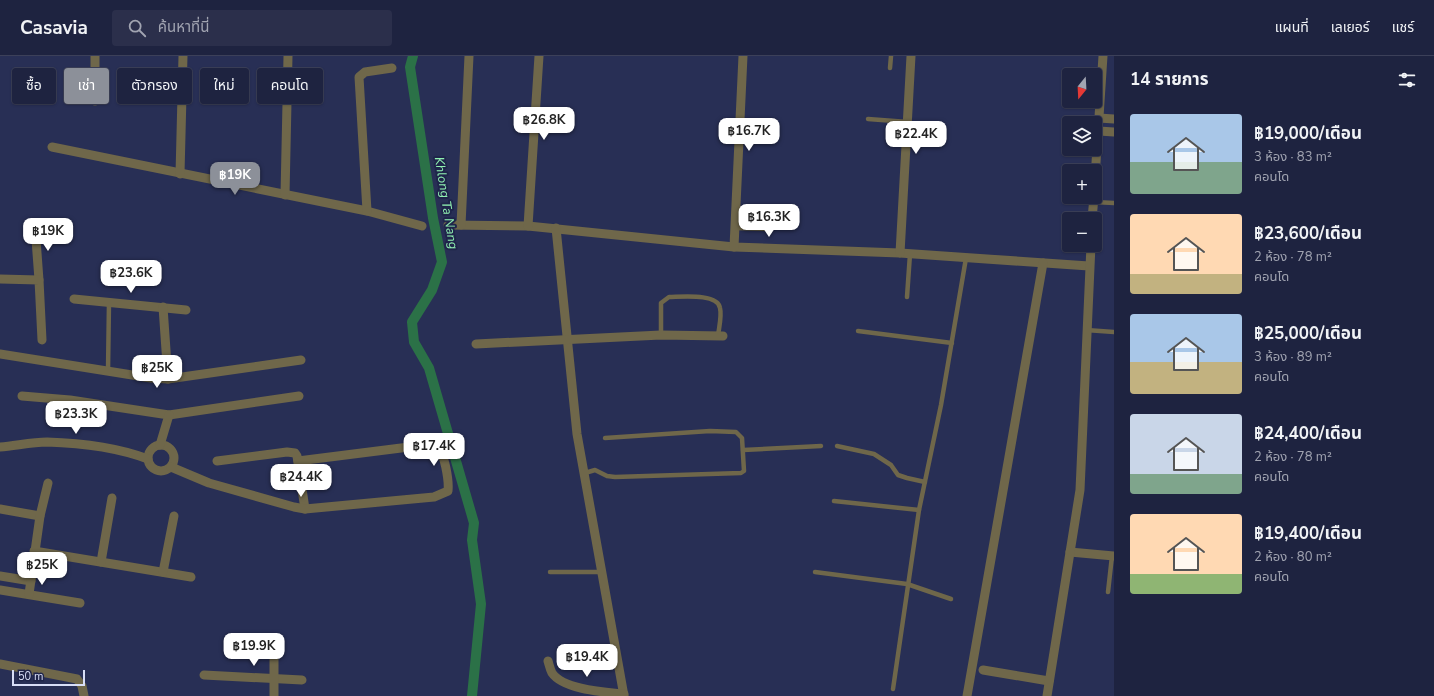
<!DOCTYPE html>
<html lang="th">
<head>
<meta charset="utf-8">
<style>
	:root { --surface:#1e2340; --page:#2b2f4b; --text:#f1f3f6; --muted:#a1a4b1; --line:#3c4059; --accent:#8c9099 }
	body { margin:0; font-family:"Nunito Sans","Noto Sans Thai",sans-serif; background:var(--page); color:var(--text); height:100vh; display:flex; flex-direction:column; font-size:15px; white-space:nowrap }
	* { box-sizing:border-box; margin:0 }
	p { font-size:13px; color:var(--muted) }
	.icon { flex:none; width:22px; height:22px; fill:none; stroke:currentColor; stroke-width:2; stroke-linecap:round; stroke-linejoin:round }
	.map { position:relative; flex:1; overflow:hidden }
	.sheet { display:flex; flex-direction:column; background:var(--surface); width:320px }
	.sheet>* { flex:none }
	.hud { position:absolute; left:12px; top:12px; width:380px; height:36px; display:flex; gap:8px }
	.needle { width:26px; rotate:198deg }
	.controls { position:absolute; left:1062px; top:12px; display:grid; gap:8px }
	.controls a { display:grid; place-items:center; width:40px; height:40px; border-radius:4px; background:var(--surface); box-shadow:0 1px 3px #0004,0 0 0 1px var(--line); font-size:20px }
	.scale { position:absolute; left:12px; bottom:10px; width:73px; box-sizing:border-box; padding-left:4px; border:2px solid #d8def7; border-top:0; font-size:11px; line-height:14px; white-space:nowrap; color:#d8def7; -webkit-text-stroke:3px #1f254a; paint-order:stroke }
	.price { position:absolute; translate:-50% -34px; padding:0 9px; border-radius:8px; background:#fff; color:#222; font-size:13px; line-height:26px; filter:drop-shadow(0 1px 2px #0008) }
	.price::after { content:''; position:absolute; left:50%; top:24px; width:12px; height:9px; margin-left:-6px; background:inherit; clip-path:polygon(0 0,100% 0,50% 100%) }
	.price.current { background:var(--accent); color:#fff }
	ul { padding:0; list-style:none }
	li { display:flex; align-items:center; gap:12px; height:100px; padding:0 16px }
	li span { display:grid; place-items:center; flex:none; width:112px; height:80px; border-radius:4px; color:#555 }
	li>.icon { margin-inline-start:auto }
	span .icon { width:48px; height:48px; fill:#fffc; stroke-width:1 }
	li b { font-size:17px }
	h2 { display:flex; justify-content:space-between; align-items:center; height:48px; padding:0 16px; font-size:17px }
	.tag { padding:0 14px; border-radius:4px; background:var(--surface); box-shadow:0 1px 3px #0004,0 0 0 1px var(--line); font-size:14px; line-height:36px }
	.tag.current { background:var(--accent); color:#fff }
	header { display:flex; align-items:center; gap:24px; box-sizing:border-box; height:56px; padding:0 20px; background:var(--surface); border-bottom:1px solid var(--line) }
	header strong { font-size:19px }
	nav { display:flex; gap:22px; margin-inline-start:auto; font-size:14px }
	.search { width:280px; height:36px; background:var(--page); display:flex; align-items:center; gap:10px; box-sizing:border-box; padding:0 14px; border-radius:4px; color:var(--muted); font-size:15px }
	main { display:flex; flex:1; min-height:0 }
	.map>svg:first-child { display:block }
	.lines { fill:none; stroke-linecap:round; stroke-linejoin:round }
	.canal { stroke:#2b7147; stroke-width:10 }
	.lane { stroke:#6f674a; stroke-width:4.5 }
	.street { stroke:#6f674a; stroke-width:9 }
	.labels { text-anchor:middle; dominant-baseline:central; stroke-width:4; stroke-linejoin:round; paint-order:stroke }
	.water-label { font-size:13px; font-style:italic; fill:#90f0b1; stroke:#1f254a }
</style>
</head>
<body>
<header>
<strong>Casavia</strong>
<div class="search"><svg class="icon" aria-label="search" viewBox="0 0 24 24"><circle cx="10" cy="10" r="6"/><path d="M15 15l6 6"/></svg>ค้นหาที่นี่</div>
<nav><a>แผนที่</a><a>เลเยอร์</a><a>แชร์</a></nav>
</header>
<main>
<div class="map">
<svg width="1114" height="640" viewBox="0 0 1114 640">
	<rect width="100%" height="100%" fill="#282f55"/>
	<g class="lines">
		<polyline class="canal" points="413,0 410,11 433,162 442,206 432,234 412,266 414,286 429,312 474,467 472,484 481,548 472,640"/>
		<g class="lane">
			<polyline points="890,12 891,0"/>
			<polyline points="868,63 908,66"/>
			<polyline points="1094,146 1114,147"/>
			<polyline points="735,172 770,173 773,171 772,160 770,158 736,155"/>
			<polyline points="907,241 910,198"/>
			<polyline points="1086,274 1114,276"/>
			<polyline points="858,275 952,287"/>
			<path d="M 661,279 L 661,247 L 669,241 C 681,241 718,237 720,252 C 722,260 719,271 718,280"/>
			<polyline points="108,315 109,246"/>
			<polyline points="837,390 874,398 891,409 898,419 907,422 925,426"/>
			<polyline points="743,394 821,390"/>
			<polyline points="585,417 595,414 607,420 615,421 741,417 744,415 742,382 736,376 710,375 605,382"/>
			<polyline points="834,445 919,454"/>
			<polyline points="550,516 601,516"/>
			<polyline points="815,516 907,528 951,543"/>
			<polyline points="1108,536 1112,500"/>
			<polyline points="893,633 919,454 941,349 966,202"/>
		</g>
		<g class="street">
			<polyline points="95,45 95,0"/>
			<polyline points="1099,62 1114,63"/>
			<polyline points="1099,75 1114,76"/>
			<polyline points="52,91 367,155 422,170"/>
			<polyline points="180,118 183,0"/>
			<polyline points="1095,122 1103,0"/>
			<polyline points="285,139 288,0"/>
			<polyline points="367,155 359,21 365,16 392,12"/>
			<polyline points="1092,163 1094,141"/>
			<polyline points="448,169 528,170 734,191 900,197 1089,210"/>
			<polyline points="461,169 469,0"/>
			<polyline points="35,170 39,224"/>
			<polyline points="528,170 539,0"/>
			<polyline points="556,172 577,378 624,640"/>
			<polyline points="734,191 743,0"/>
			<polyline points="900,197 911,0"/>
			<polyline points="0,223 39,224 42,284"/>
			<polyline points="74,243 186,254"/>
			<polyline points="163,251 168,323"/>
			<polyline points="476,288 661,279 723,280"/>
			<polyline points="0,298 151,322 168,323 301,304"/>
			<polyline points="22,340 70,344 169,359 299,340"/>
			<circle cx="161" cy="402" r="13"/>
			<polyline points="160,389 169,359"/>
			<path d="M 0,391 C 15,390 31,386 47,386 C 80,387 116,391 148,403"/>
			<polyline points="217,405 287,396 295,397 297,400 305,453"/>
			<path d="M 171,411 L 209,427 L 294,451 L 305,453 L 434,441 L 448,435 C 449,426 445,395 436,391 C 431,388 423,389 417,390 L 298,405"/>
			<polyline points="0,453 40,460"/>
			<polyline points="34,495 191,521"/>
			<polyline points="1070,496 1114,500"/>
			<polyline points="101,506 112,442"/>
			<polyline points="163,516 174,460"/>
			<polyline points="0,520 31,525"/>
			<polyline points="0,534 80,547"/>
			<polyline points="29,538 40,460 48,427"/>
			<path d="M 548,605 C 549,608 550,613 552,617 C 564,634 605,636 624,638"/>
			<polyline points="0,608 77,623 82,630 84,640"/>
			<polyline points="983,614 1049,625"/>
			<polyline points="204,619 302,624"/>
			<polyline points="274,640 274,600"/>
			<polyline points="967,640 1043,207"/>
			<polyline points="1047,640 1080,434 1091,189"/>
		</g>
	</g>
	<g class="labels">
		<g class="water-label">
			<text transform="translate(446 147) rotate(81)">Khlong Ta Nang</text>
		</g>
	</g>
</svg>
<div class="controls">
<a><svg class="needle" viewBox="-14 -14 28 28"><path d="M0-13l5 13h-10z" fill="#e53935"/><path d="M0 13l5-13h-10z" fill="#a1a4b1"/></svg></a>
<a><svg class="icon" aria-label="layers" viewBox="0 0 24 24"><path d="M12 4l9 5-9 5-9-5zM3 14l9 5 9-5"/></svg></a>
<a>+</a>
<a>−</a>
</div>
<div class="scale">50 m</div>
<b class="price" style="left:544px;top:85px">฿26.8K</b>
<b class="price" style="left:749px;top:96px">฿16.7K</b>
<b class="price" style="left:916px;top:99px">฿22.4K</b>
<b class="price current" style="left:235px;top:140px">฿19K</b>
<b class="price" style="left:769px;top:182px">฿16.3K</b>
<b class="price" style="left:48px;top:196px">฿19K</b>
<b class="price" style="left:131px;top:238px">฿23.6K</b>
<b class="price" style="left:157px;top:333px">฿25K</b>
<b class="price" style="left:76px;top:379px">฿23.3K</b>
<b class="price" style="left:434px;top:411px">฿17.4K</b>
<b class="price" style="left:301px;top:442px">฿24.4K</b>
<b class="price" style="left:42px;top:530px">฿25K</b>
<b class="price" style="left:254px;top:611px">฿19.9K</b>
<b class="price" style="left:587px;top:622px">฿19.4K</b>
<div class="hud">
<a class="tag">ซื้อ</a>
<a class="tag current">เช่า</a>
<a class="tag">ตัวกรอง</a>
<a class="tag">ใหม่</a>
<a class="tag">คอนโด</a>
</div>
</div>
<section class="sheet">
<h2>14 รายการ<svg class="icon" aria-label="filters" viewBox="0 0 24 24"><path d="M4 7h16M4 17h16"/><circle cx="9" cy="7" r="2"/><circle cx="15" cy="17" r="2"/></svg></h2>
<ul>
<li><span style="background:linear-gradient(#a9c7e8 60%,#7fa58c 0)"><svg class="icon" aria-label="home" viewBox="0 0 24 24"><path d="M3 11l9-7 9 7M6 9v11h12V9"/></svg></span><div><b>฿19,000/เดือน</b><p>3 ห้อง · 83 m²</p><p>คอนโด</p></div></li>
<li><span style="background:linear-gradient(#ffd9b3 75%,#c2b280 0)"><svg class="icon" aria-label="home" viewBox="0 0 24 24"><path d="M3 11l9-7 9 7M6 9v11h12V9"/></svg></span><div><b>฿23,600/เดือน</b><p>2 ห้อง · 78 m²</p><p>คอนโด</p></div></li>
<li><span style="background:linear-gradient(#a9c7e8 60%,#c2b280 0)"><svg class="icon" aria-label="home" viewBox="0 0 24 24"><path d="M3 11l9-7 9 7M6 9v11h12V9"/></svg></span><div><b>฿25,000/เดือน</b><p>3 ห้อง · 89 m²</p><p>คอนโด</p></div></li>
<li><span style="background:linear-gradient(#c9d6e8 75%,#7fa58c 0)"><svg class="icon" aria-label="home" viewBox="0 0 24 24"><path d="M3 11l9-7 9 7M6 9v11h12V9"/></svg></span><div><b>฿24,400/เดือน</b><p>2 ห้อง · 78 m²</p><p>คอนโด</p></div></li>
<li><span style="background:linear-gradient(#ffd9b3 75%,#8fb573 0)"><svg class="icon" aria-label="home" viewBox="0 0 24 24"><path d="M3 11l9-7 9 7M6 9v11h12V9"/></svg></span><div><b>฿19,400/เดือน</b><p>2 ห้อง · 80 m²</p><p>คอนโด</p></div></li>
</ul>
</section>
</main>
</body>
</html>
